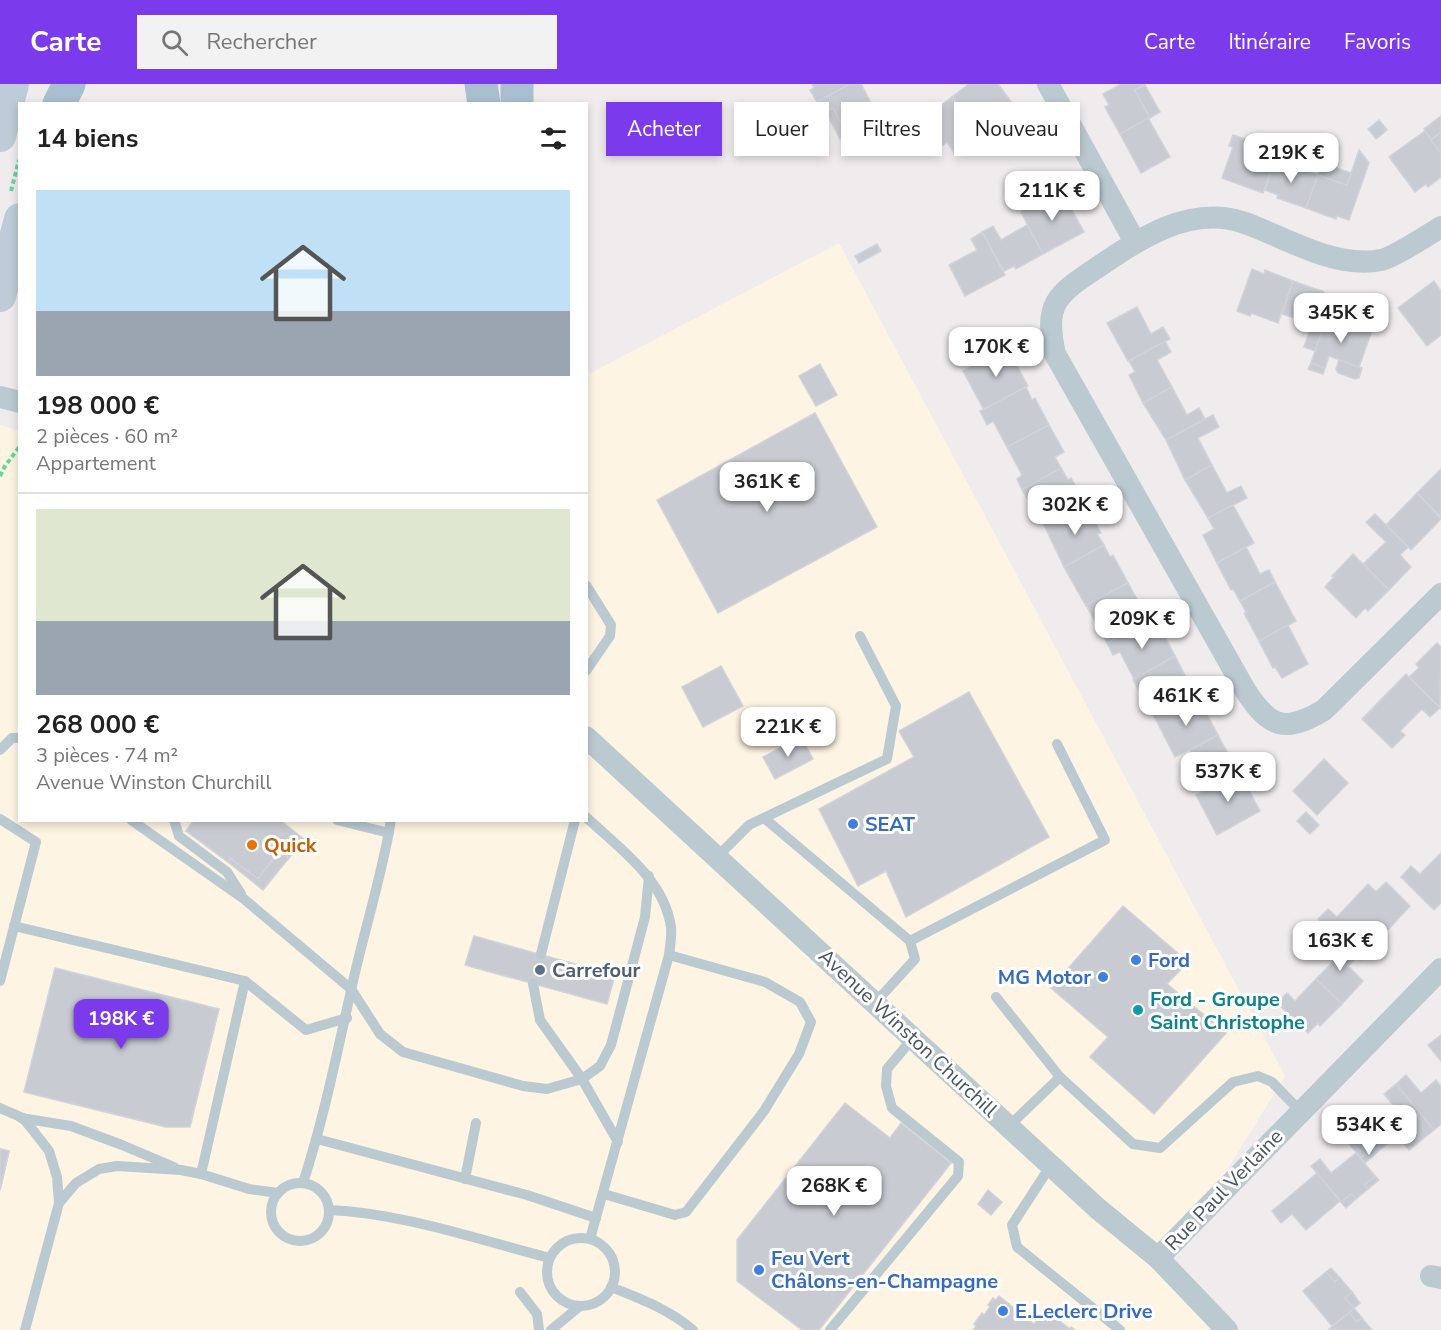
<!DOCTYPE html>
<html lang="fr">
<head>
<meta charset="utf-8">
<style>
	:root { --surface:#fff; --page:#f2f2f2; --text:#222; --muted:#767676; --line:#e0e0e0; --accent:#7c3aed }
	body { margin:0; font-family:"Nunito Sans",sans-serif; background:var(--page); color:var(--text); height:100vh; display:flex; flex-direction:column; font-size:22px; white-space:nowrap }
	* { box-sizing:border-box; margin:0 }
	p { font-size:20px; color:var(--muted) }
	.icon { flex:none; width:33px; height:33px; fill:none; stroke:currentColor; stroke-width:2; stroke-linecap:round; stroke-linejoin:round }
	.map { position:relative; flex:1; overflow:hidden }
	.sheet { position:absolute; left:18px; top:18px; width:570px; height:720px; display:flex; flex-direction:column; background:var(--surface); border-radius:0px; box-shadow:0 3px 9px #0003 }
	.sheet>* { flex:none }
	.hud { position:absolute; left:606px; top:18px; width:570px; height:54px; display:flex; gap:12px }
	.price { position:absolute; translate:-50% -51px; padding:0 14px; border-radius:12px; background:#fff; color:#222; font-size:20px; line-height:39px; filter:drop-shadow(0 2px 3px #0008) }
	.price::after { content:''; position:absolute; left:50%; top:36px; width:18px; height:14px; margin-left:-9px; background:inherit; clip-path:polygon(0 0,100% 0,50% 100%) }
	.price.on { background:var(--accent); color:#fff }
	ul { padding:0; list-style:none }
	li { display:grid; align-content:center; gap:12px; height:318px; padding:0 18px }
	li+li { border-top:2px solid var(--line) }
	li span { display:grid; place-items:center; height:186px; border-radius:0px; color:#555 }
	li>.icon { margin-inline-start:auto }
	span .icon { width:108px; height:108px; fill:#fffc; stroke-width:1 }
	li b { font-size:26px }
	h2 { display:flex; justify-content:space-between; align-items:center; height:72px; padding:0 18px; font-size:26px }
	.pill { padding:0 21px; border-radius:0px; background:var(--surface); box-shadow:0 3px 9px #0003; font-size:21px; line-height:54px }
	.pill.on { background:var(--accent); color:#fff }
	header { display:flex; align-items:center; gap:36px; box-sizing:border-box; height:84px; padding:0 30px; background:var(--accent); color:#fff }
	header strong { font-size:28px }
	nav { display:flex; gap:33px; margin-inline-start:auto; font-size:21px }
	.search { width:420px; height:54px; background:var(--page); display:flex; align-items:center; gap:15px; box-sizing:border-box; padding:0 21px; border-radius:0px; color:var(--muted); font-size:22px }
	.map>svg:first-child { display:block }
	.commercial { fill:#fdf4e3 }
	.building { fill:#c8ccd2; stroke:#d0d3d9; stroke-width:1.5 }
	.lines { fill:none; stroke-linecap:round; stroke-linejoin:round }
	.path { stroke:#6bd49b; stroke-width:4; stroke-dasharray:4.5 3; stroke-linecap:butt }
	.service { stroke:#bbc9d1; stroke-width:10 }
	.minor { stroke:#bbc9d1; stroke-width:22 }
	.secondary { stroke:#bdccd8; stroke-width:32 }
	.primary { stroke:#a9becf; stroke-width:33 }
	.shop-dot { fill:#3f7fe0; stroke:#fff; stroke-width:2 }
	.food-dot { fill:#e8710a; stroke:#fff; stroke-width:2 }
	.service-dot { fill:#5c6f8a; stroke:#fff; stroke-width:2 }
	.culture-dot { fill:#0f9aa8; stroke:#fff; stroke-width:2 }
	.labels { text-anchor:middle; dominant-baseline:central; stroke-width:6; stroke-linejoin:round; paint-order:stroke }
	.shop-label { font-size:20px; font-weight:bold; fill:#366cbe; stroke:#fff; text-anchor:start }
	.food-label { font-size:20px; font-weight:bold; fill:#c56008; stroke:#fff; text-anchor:start }
	.service-label { font-size:20px; font-weight:bold; fill:#4e5e75; stroke:#fff; text-anchor:start }
	.culture-label { font-size:20px; font-weight:bold; fill:#0d838f; stroke:#fff; text-anchor:start }
	.street-label { font-size:20px; fill:#43525c; stroke:#fff }
</style>
</head>
<body>
<header>
<strong>Carte</strong>
<div class="search"><svg class="icon" aria-label="search" viewBox="0 0 24 24"><circle cx="10" cy="10" r="6"/><path d="M15 15l6 6"/></svg>Rechercher</div>
<nav><a>Carte</a><a>Itinéraire</a><a>Favoris</a></nav>
</header>
<div class="map">
<svg width="1441" height="1246" viewBox="0 0 1441 1246">
	<rect width="100%" height="100%" fill="#f0eced"/>
	<polygon class="commercial" points="839,159 1285,992 1168,1182 1210,1246 0,1246 0,341 20,347 20,736 586,736 587,291"/>
	<g class="building">
		<polygon points="812,0 850,0 817,18 810,6 814,4"/>
		<polygon points="850,0 861,0 879,34 847,51 833,24 823,29 817,18"/>
		<polygon points="969,0 998,0 1015,23 1005,31 998,22 973,41 952,13"/>
		<polygon points="1121,0 1145,0 1135,6 1150,34 1120,50 1105,23 1109,21 1103,10"/>
		<polygon points="1145,1 1160,28 1150,34 1135,6"/>
		<polygon points="952,13 981,50 955,70 947,58 937,66 918,39"/>
		<polygon points="998,22 1002,27 977,46 973,41"/>
		<polygon points="833,24 847,51 840,55 826,28"/>
		<polygon points="1441,32 1441,48 1431,56 1424,45"/>
		<polygon points="1148,34 1170,73 1141,89 1120,50"/>
		<polygon points="1379,36 1387,46 1376,55 1368,45"/>
		<polygon points="1425,47 1441,69 1441,93 1428,103 1426,100 1415,108 1389,73"/>
		<polygon points="1441,48 1441,69 1431,56"/>
		<polygon points="1233,51 1255,58 1256,55 1280,63 1263,109 1222,94 1233,63 1229,62"/>
		<polygon points="1359,66 1369,79 1349,136 1337,132 1336,135 1306,124 1318,91 1347,101"/>
		<polygon points="1274,77 1318,91 1306,124 1277,114 1278,111 1265,106"/>
		<polygon points="1322,79 1351,89 1347,101 1318,91"/>
		<polygon points="1061,106 1084,148 1043,170 1021,128"/>
		<polygon points="1027,141 1043,170 1016,185 1014,182 1004,187 982,148 993,142 1001,156"/>
		<polygon points="982,148 1005,191 965,212 949,181 977,166 971,155"/>
		<polygon points="877,160 881,167 859,179 855,172"/>
		<polygon points="1252,185 1264,190 1265,186 1293,197 1278,239 1251,229 1250,232 1237,227"/>
		<polygon points="1293,197 1324,208 1315,233 1326,237 1315,267 1304,263 1312,240 1282,230"/>
		<polygon points="1434,197 1441,207 1441,251 1427,262 1398,224"/>
		<polygon points="1137,223 1151,250 1163,243 1170,255 1128,277 1107,239"/>
		<polygon points="1327,233 1371,249 1359,283 1329,272 1325,284 1311,279"/>
		<polygon points="1165,257 1171,268 1157,276 1172,303 1143,319 1129,291 1135,288 1129,277"/>
		<polygon points="1007,263 1028,302 984,326 963,287"/>
		<polygon points="1339,276 1362,284 1359,294 1355,295 1338,289 1336,285"/>
		<polygon points="1311,279 1325,284 1323,290 1308,285"/>
		<polygon points="820,280 837,311 816,322 799,292"/>
		<polygon points="1026,303 1032,316 1035,314 1049,341 1007,363 993,337 987,341 980,327"/>
		<polygon points="1172,303 1187,331 1199,324 1205,335 1166,356 1143,319"/>
		<polygon points="815,329 877,443 718,529 657,416"/>
		<polygon points="1213,331 1219,343 1198,354 1212,381 1185,396 1166,356"/>
		<polygon points="1049,341 1064,368 1055,373 1061,384 1022,406 1017,395 1022,391 1007,363"/>
		<polygon points="1212,381 1227,409 1241,402 1247,414 1208,434 1185,396"/>
		<polygon points="1061,384 1068,396 1071,394 1086,421 1045,443 1022,406"/>
		<polygon points="1441,385 1441,433 1417,409"/>
		<polygon points="1417,409 1441,435 1411,466 1386,441"/>
		<polygon points="1086,421 1101,449 1097,450 1104,461 1064,483 1045,443"/>
		<polygon points="1233,421 1254,459 1217,479 1203,451 1214,445 1208,434"/>
		<polygon points="1375,430 1408,463 1400,471 1411,483 1389,506 1363,480 1386,458 1366,438"/>
		<polygon points="1104,461 1110,473 1113,471 1128,499 1086,522 1064,483"/>
		<polygon points="1246,463 1260,490 1269,486 1275,498 1240,517 1233,505 1231,506 1217,479"/>
		<polygon points="1353,470 1389,506 1368,527 1365,524 1356,534 1325,503 1334,493 1332,492"/>
		<polygon points="1275,498 1296,537 1259,557 1244,529 1246,528 1240,517"/>
		<polygon points="1128,499 1143,526 1140,528 1146,539 1107,559 1086,521"/>
		<polygon points="1146,539 1152,550 1161,545 1175,572 1134,595 1120,568 1113,571 1107,559"/>
		<polygon points="1288,541 1308,580 1282,594 1275,583 1273,584 1259,557"/>
		<polygon points="1437,559 1441,563 1440,624 1409,593 1419,584 1416,580"/>
		<polygon points="1175,572 1190,601 1188,602 1193,613 1155,634 1133,596"/>
		<polygon points="721,582 743,622 703,643 682,603"/>
		<polygon points="1406,590 1440,624 1430,633 1422,625 1400,647 1405,651 1392,664 1362,635"/>
		<polygon points="969,608 1049,753 906,833 886,787 858,802 819,725 914,673 899,647"/>
		<polygon points="1193,613 1200,625 1203,623 1218,651 1175,673 1155,634"/>
		<polygon points="1218,651 1232,677 1229,679 1235,690 1207,706 1200,694 1204,692 1190,666"/>
		<polygon points="801,653 813,675 775,695 763,673"/>
		<polygon points="1324,675 1348,699 1317,731 1293,707"/>
		<polygon points="1239,688 1260,727 1217,751 1196,711"/>
		<polygon points="1306,728 1319,741 1310,750 1297,737"/>
		<polygon points="194,736 280,736 304,755 289,774 279,767 258,795 230,774 228,778 186,747"/>
		<polygon points="279,767 289,774 263,806 228,778 230,774 258,795"/>
		<polygon points="1441,769 1441,819 1434,826 1401,793 1411,782 1420,790"/>
		<polygon points="1386,798 1410,822 1360,876 1318,835 1328,825 1337,833 1368,800 1376,808"/>
		<polygon points="1123,822 1188,878 1167,900 1226,949 1154,1030 1090,973 1108,953 1051,904"/>
		<polygon points="1335,851 1357,873 1348,882 1363,897 1342,920 1316,895 1338,873 1325,861"/>
		<polygon points="474,852 615,891 607,920 465,881"/>
		<polygon points="55,884 219,925 190,1043 166,1043 24,1008"/>
		<polygon points="1316,895 1342,920 1320,942 1318,939 1308,949 1277,919 1287,909 1295,917"/>
		<polygon points="1441,951 1441,977 1428,961"/>
		<polygon points="1406,991 1421,1009 1436,996 1441,1002 1441,1040 1434,1046 1396,1000"/>
		<polygon points="1396,1000 1434,1046 1409,1066 1387,1038 1399,1028 1384,1010"/>
		<polygon points="845,1019 890,1054 901,1039 951,1079 819,1246 802,1246 737,1197 737,1156"/>
		<polygon points="1375,1024 1379,1030 1369,1039 1364,1032"/>
		<polygon points="1379,1030 1397,1052 1376,1069 1373,1064 1361,1074 1342,1051 1364,1032 1369,1039"/>
		<polygon points="1373,1064 1376,1069 1365,1079 1361,1074"/>
		<polygon points="0,1065 9,1067 0,1106"/>
		<polygon points="0,1065 9,1067 0,1106"/>
		<polygon points="1356,1069 1375,1092 1364,1101 1368,1105 1356,1115 1351,1110 1341,1118 1311,1082 1320,1075 1331,1089"/>
		<polygon points="1317,1089 1340,1117 1306,1146 1292,1130 1281,1139 1272,1127"/>
		<polygon points="1375,1092 1379,1096 1368,1105 1364,1101"/>
		<polygon points="988,1106 1002,1118 991,1131 978,1120"/>
		<polygon points="1351,1110 1356,1115 1346,1124 1341,1118"/>
		<polygon points="1331,1184 1340,1194 1335,1198 1326,1188"/>
		<polygon points="1326,1188 1335,1198 1340,1194 1352,1208 1345,1214 1354,1224 1332,1242 1303,1207"/>
		<polygon points="1352,1208 1360,1219 1354,1224 1345,1214"/>
		<polygon points="999,1212 1034,1240 1046,1226 1070,1245 1071,1243 1075,1246 973,1246 976,1242 974,1240 982,1229 984,1231 990,1223 988,1221 993,1214 996,1216"/>
		<polygon points="1354,1224 1362,1234 1357,1238 1349,1229"/>
		<polygon points="1349,1229 1357,1238 1362,1234 1372,1246 1328,1246"/>
	</g>
	<g class="lines">
		<g class="path">
			<polyline points="11,107 19,76"/>
			<polyline points="0,392 5,382 20,362"/>
		</g>
		<g class="service">
			<polyline points="586,501 611,541 610,552 586,587"/>
			<polyline points="0,666 12,654 20,654"/>
			<path d="M 586,733 C 619,764 664,795 671,843 C 672,852 670,862 669,871 L 590,1155"/>
			<polyline points="764,734 910,857 1105,756 1057,660"/>
			<polyline points="0,735 36,758 0,897"/>
			<polyline points="131,736 244,815 351,905 380,950 403,968 523,1002 547,1005 582,995 600,982 611,961 645,833 649,792"/>
			<polyline points="174,736 179,752 227,788 241,810"/>
			<polyline points="337,736 389,749"/>
			<polyline points="717,773 749,741 887,675 896,622 860,552"/>
			<polyline points="14,842 245,897 201,1090"/>
			<polyline points="541,870 575,736"/>
			<polyline points="245,897 306,946 347,934"/>
			<polyline points="533,900 540,936 582,995 618,1058"/>
			<polyline points="996,913 1060,993 1009,1042"/>
			<polyline points="875,919 915,875 910,857"/>
			<polyline points="1060,993 1133,1060 1160,1064 1233,998 1258,992 1272,998 1301,1028"/>
			<polyline points="0,1024 23,1034 32,1045 49,1067 57,1093 59,1119 25,1246"/>
			<polyline points="21,1034 71,1042 122,1061 174,1083"/>
			<polyline points="317,1055 527,1111 596,1134"/>
			<polyline points="1051,1081 1012,1141 1017,1163 1120,1246"/>
			<polyline points="465,1095 476,1039"/>
			<circle cx="300" cy="1128" r="29"/>
			<path d="M 303,1099 C 324,1034 337,969 352,902 C 364,847 382,792 391,736"/>
			<polyline points="604,1110 675,1131 686,1128 764,1027 799,970 811,938 800,918 765,898 669,871"/>
			<polyline points="59,1119 76,1099 99,1085 117,1082 181,1086 201,1090 249,1105 278,1109"/>
			<path d="M 329,1126 C 402,1129 479,1156 550,1174"/>
			<circle cx="581" cy="1188" r="34"/>
			<path d="M 611,1203 C 640,1215 669,1225 693,1246"/>
			<polyline points="520,1208 537,1230 539,1246"/>
			<polyline points="551,1246 580,1222"/>
			<polyline points="830,1246 958,1092 959,1078 892,1024 886,1002 887,985 913,954"/>
		</g>
		<g class="minor">
			<polyline points="1048,0 1135,158"/>
			<path d="M 1441,143 C 1428,151 1393,174 1381,176 C 1357,181 1327,173 1305,164 C 1284,156 1263,145 1242,138 C 1188,121 1138,156 1095,185 C 1056,211 1044,220 1055,270 L 1245,606 C 1269,643 1284,650 1324,626 L 1441,510"/>
			<polyline points="0,313 20,318"/>
			<polyline points="586,653 1097,1124 1158,1174 1227,1246"/>
			<polyline points="1158,1174 1441,885"/>
			<polyline points="1431,1192 1441,1194"/>
		</g>
		<g class="secondary">
			<polyline points="0,52 13,0"/>
			<polyline points="0,212 20,135"/>
		</g>
		<g class="primary">
			<polyline points="481,0 484,20"/>
			<polyline points="517,0 517,20"/>
			<polyline points="59,20 69,0"/>
		</g>
	</g>
	<g class="shop-dot">
		<circle cx="853" cy="740" r="6"/>
		<circle cx="1136" cy="876" r="6"/>
		<circle cx="1103" cy="893" r="6"/>
		<circle cx="759" cy="1186" r="6"/>
		<circle cx="1003" cy="1227" r="6"/>
	</g>
	<circle class="food-dot" cx="252" cy="761" r="6"/>
	<circle class="service-dot" cx="540" cy="886" r="6"/>
	<circle class="culture-dot" cx="1138" cy="926" r="6"/>
	<g class="labels">
		<g class="shop-label">
			<text x="865" y="740">SEAT</text>
			<text x="1148" y="876">Ford</text>
			<text x="1091" y="893" text-anchor="end">MG Motor</text>
			<text x="771" y="1174">Feu Vert<tspan x="771" dy="23">Châlons-en-Champagne</tspan></text>
			<text x="1015" y="1227">E.Leclerc Drive</text>
		</g>
		<g class="food-label">
			<text x="264" y="761">Quick</text>
		</g>
		<g class="service-label">
			<text x="552" y="886">Carrefour</text>
		</g>
		<g class="culture-label">
			<text x="1150" y="915">Ford - Groupe<tspan x="1150" dy="23">Saint Christophe</tspan></text>
		</g>
		<g class="street-label">
			<text transform="translate(908 949) rotate(43)">Avenue Winston Churchill</text>
			<text transform="translate(1224 1106) rotate(-46)">Rue Paul Verlaine</text>
		</g>
	</g>
</svg>
<b class="price" style="left:1291px;top:100px">219K €</b>
<b class="price" style="left:1052px;top:138px">211K €</b>
<b class="price" style="left:1341px;top:260px">345K €</b>
<b class="price" style="left:996px;top:294px">170K €</b>
<b class="price" style="left:767px;top:429px">361K €</b>
<b class="price" style="left:1075px;top:452px">302K €</b>
<b class="price" style="left:1142px;top:566px">209K €</b>
<b class="price" style="left:1186px;top:643px">461K €</b>
<b class="price" style="left:788px;top:674px">221K €</b>
<b class="price" style="left:1228px;top:719px">537K €</b>
<b class="price" style="left:1340px;top:888px">163K €</b>
<b class="price on" style="left:121px;top:966px">198K €</b>
<b class="price" style="left:1369px;top:1072px">534K €</b>
<b class="price" style="left:834px;top:1133px">268K €</b>
<div class="hud">
<a class="pill on">Acheter</a>
<a class="pill">Louer</a>
<a class="pill">Filtres</a>
<a class="pill">Nouveau</a>
</div>
<section class="sheet">
<h2>14 biens<svg class="icon" aria-label="filters" viewBox="0 0 24 24"><path d="M4 7h16M4 17h16"/><circle cx="9" cy="7" r="2"/><circle cx="15" cy="17" r="2"/></svg></h2>
<ul>
<li><span style="background:linear-gradient(#bfe0f5 65%,#9aa5b1 0)"><svg class="icon" aria-label="home" viewBox="0 0 24 24"><path d="M3 11l9-7 9 7M6 9v11h12V9"/></svg></span><div><b>198 000 €</b><p>2 pièces · 60 m²</p><p>Appartement</p></div></li>
<li><span style="background:linear-gradient(#dfe7d0 60%,#9aa5b1 0)"><svg class="icon" aria-label="home" viewBox="0 0 24 24"><path d="M3 11l9-7 9 7M6 9v11h12V9"/></svg></span><div><b>268 000 €</b><p>3 pièces · 74 m²</p><p>Avenue Winston Churchill</p></div></li>
</ul>
</section>
</div>
</body>
</html>
